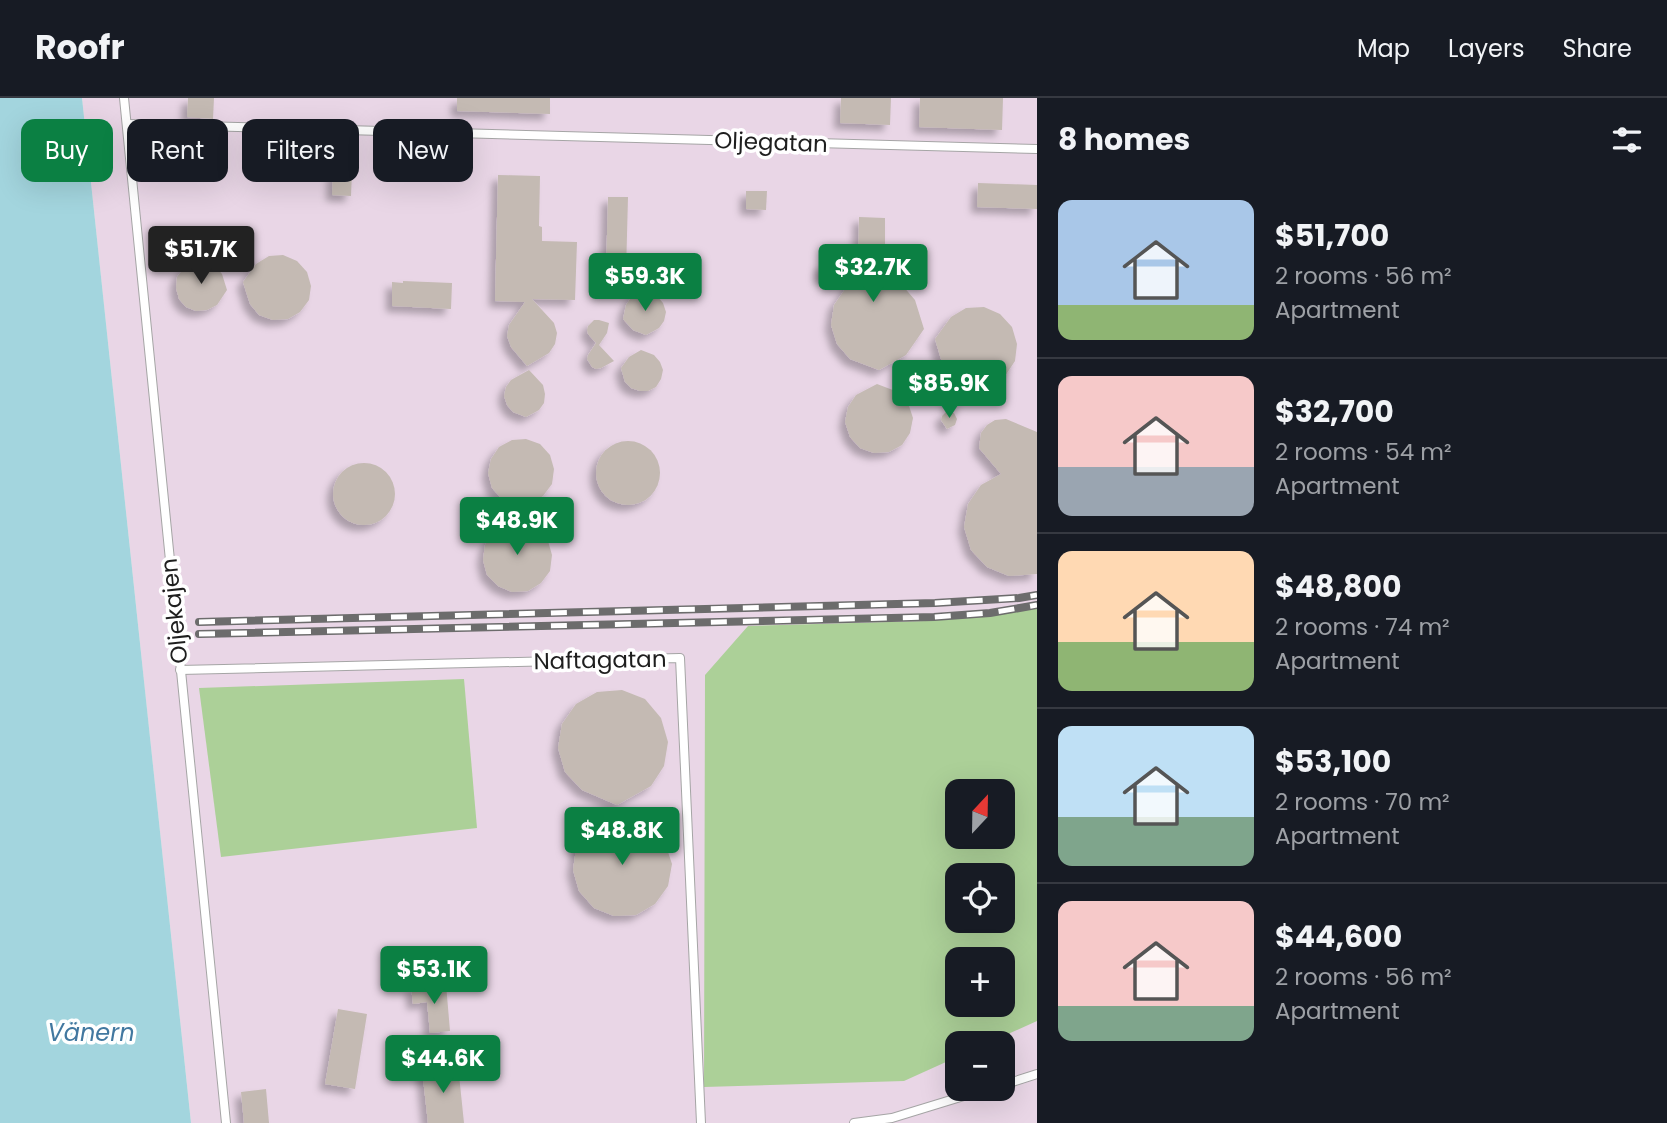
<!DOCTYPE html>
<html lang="en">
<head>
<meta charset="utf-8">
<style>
	:root { --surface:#171b24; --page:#242831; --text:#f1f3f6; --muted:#9ea1a6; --line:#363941; --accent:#0b8043 }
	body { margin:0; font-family:Poppins,sans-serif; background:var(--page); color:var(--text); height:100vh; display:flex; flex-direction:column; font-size:26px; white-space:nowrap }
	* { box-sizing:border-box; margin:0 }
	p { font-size:23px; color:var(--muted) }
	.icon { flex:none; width:38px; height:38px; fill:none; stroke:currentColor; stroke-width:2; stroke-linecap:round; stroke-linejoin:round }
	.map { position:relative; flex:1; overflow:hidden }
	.panel { display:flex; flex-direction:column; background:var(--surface); width:630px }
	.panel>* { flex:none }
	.hud { position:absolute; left:21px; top:21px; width:665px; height:63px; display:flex; gap:14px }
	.needle { width:46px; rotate:22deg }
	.fabs { position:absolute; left:945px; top:681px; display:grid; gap:14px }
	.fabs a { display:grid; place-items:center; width:70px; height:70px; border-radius:14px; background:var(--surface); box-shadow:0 7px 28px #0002; font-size:35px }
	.price { position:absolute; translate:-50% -60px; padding:0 16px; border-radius:7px; background:var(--accent); color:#fff; font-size:23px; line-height:46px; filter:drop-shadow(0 2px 4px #0008) }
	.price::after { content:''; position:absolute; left:50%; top:42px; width:21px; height:16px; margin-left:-10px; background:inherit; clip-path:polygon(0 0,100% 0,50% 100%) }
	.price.current { background:#222; color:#fff }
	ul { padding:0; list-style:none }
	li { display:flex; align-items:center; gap:21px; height:175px; padding:0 21px }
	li+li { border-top:2px solid var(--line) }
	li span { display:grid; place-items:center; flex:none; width:196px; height:140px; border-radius:14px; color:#555 }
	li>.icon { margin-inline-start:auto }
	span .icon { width:84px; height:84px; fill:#fffc; stroke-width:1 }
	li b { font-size:30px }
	h2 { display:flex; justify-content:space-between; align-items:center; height:84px; padding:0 21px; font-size:30px }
	.tag { padding:0 24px; border-radius:14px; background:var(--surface); box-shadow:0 7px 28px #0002; font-size:24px; line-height:63px }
	.tag.current { background:var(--accent); color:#fff }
	header { display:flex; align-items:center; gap:42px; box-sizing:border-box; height:98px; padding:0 35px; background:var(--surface); border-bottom:2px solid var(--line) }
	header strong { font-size:33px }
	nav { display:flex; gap:38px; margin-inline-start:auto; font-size:24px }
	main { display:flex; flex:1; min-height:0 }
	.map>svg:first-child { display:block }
	.industrial { fill:#e9d6e6; fill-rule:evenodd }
	.forest { fill:#acd098; fill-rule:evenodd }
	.water { fill:#a3d5de }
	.building { fill:#c4bab3; filter:url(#shadow) }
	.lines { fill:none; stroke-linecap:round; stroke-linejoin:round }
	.lane-casing { stroke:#a5a5a5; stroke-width:10 }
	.lane { stroke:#fff; stroke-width:8 }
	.rail-casing { stroke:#6c6c6c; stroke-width:8 }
	.rail { stroke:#fff; stroke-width:5; stroke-dasharray:16; stroke-linecap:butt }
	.labels { text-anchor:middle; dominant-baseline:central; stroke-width:7; stroke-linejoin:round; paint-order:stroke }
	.street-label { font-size:23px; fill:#1e1e1e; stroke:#fff }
	.water-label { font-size:24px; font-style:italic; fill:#4278a0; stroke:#fff }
</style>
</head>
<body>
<header>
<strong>Roofr</strong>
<nav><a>Map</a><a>Layers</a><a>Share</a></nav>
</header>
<main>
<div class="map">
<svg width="1037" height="1025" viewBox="0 0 1037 1025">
	<defs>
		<filter id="shadow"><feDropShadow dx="-6" dy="6" stdDeviation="3.5" flood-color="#0004"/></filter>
	</defs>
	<rect width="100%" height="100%" fill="#efebe4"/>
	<path class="industrial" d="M 82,0 L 1037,0 L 1037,1025 L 191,1025 ZM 957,693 L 1003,693 L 1003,738 L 957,738 ZM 957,777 L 1003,777 L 1003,822 L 957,822 ZM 957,861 L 1003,861 L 1003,906 L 957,906 ZM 957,945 L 1003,945 L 1003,990 L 957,990 Z"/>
	<g class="forest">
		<path d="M 1037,509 L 1037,923 L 988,945 L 957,945 L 957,959 L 904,983 L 704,989 L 705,577 L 748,528 L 926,523 ZM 957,693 L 1003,693 L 1003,738 L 957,738 ZM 957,777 L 1003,777 L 1003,822 L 957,822 ZM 957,861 L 1003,861 L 1003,906 L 957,906 Z"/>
		<polygon points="464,581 477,730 221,759 199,590"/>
	</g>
	<polygon class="water" points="0,0 82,0 191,1025 0,1025"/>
	<g class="building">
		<polygon points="188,0 214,0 213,21 187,19"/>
		<polygon points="457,0 550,0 550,16 457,13"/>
		<polygon points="841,0 891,0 890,27 840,25"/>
		<polygon points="920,0 1003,0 1002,32 919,29"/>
		<polygon points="333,73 352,74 351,98 332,97"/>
		<polygon points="498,77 540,78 539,128 542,129 542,143 577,144 575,202 532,201 554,225 557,235 555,246 549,255 527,268 511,249 507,238 509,227 525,204 495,203"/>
		<polygon points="978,85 1037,87 1037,111 977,109"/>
		<polygon points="746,93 767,93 766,112 746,111"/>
		<polygon points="608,99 628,99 626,175 606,174"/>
		<polygon points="859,119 885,120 885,180 902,187 915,202 924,231 906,257 879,272 850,261 837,246 831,227 834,207 852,181 819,180 820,165 858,166"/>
		<polygon points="283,157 297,163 307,174 311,188 309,202 300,214 288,221 273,222 259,217 250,206 243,184 256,166 269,158"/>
		<polygon points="193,164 204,164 215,168 222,176 227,192 217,207 207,212 196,213 186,209 179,201 176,190 177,179 184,170"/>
		<polygon points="403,183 452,185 451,211 392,208 392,184 403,185"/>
		<polygon points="648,194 657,198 663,205 666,214 664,223 659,230 646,237 633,232 623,221 626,207 634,195"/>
		<polygon points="984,209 1000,216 1012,229 1017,246 1015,263 1005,278 989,287 991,274 982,287 971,288 955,281 943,268 935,241 951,219 966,210"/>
		<polygon points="594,222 599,222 609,225 607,235 599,247 614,263 601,270 596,271 592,269 587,261 588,257 596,245 588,236 587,232 588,228"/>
		<polygon points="641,252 654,257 660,264 663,272 661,281 656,289 648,293 640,293 631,290 625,284 621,270 629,259"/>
		<polygon points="529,272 543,287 545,296 544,305 539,312 526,319 513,314 507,307 504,298 506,289 511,282"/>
		<polygon points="877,286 898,294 908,305 913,320 910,335 902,347 889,354 874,355 860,350 850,339 845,324 848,309 856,297"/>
		<polygon points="947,313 954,315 957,321 955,327 947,331 941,322 942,318"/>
		<polygon points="1006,321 1037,334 1037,476 1009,478 987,469 971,452 964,429 968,406 981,387 1001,376 979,350 981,335 987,327 995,322"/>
		<polygon points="526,341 540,346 550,357 554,371 552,386 543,398 524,409 502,401 492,390 488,375 491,361 499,349 512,342"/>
		<circle cx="628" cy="375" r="32"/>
		<circle cx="364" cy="396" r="31"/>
		<polygon points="515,422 537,431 548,443 552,457 550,473 541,485 528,493 512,494 498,488 487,477 483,462 485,447 494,434"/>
		<polygon points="622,592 645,601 661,620 668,644 664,668 651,688 617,707 582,692 565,674 558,650 562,626 576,606 597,594"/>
		<polygon points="619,716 651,728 665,745 672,766 668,788 655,806 636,817 614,818 594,810 579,793 573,772 576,751 589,733"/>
		<polygon points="446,886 450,933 430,935 427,904 413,906 411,889"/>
		<polygon points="338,911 367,916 355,991 325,986"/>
		<polygon points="458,967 464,1025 428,1025 422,971"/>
		<polygon points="266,991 269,1025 244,1025 241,994"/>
	</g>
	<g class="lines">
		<defs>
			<g id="lane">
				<polyline points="124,0 226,1025"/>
				<polyline points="127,26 1037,51"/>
				<polyline points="180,572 680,560 701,1025"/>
				<polyline points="1003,987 1037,976"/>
				<polyline points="854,1025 892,1020 990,990"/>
			</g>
		</defs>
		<use href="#lane" class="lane-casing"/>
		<use href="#lane" class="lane"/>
		<defs>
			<g id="rail">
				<polyline points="199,524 935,505 1019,500 1037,497"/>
				<polyline points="199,536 934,519 990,515 1037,507"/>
			</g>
		</defs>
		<use href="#rail" class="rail-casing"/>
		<use href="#rail" class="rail"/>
	</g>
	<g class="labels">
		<g class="street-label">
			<text transform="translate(771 44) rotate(2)">Oljegatan</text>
			<text transform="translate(174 513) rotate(-96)">Oljekajen</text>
			<text transform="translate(600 562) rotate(-1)">Naftagatan</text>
		</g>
		<g class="water-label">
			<text x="91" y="934">Vänern</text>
		</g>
	</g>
</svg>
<div class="fabs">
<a><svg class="needle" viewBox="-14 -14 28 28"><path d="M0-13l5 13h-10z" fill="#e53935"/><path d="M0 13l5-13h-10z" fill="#9ea1a6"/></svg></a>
<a><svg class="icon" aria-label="locate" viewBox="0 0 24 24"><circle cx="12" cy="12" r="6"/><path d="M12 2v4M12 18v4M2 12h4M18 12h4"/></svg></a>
<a>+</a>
<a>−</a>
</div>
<b class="price current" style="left:201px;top:188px">$51.7K</b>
<b class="price" style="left:873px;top:206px">$32.7K</b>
<b class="price" style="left:645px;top:215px">$59.3K</b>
<b class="price" style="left:949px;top:322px">$85.9K</b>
<b class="price" style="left:517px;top:459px">$48.9K</b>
<b class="price" style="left:622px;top:769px">$48.8K</b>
<b class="price" style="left:434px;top:908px">$53.1K</b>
<b class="price" style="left:443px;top:997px">$44.6K</b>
<div class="hud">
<a class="tag current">Buy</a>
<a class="tag">Rent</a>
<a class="tag">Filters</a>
<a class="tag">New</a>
</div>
</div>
<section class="panel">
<h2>8 homes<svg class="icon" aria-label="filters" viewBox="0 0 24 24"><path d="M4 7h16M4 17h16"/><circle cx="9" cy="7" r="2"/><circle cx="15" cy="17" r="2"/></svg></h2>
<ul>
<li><span style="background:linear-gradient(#a9c7e8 75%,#8fb573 0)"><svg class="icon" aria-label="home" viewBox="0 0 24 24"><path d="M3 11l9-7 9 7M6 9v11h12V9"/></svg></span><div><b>$51,700</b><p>2 rooms · 56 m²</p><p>Apartment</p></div></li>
<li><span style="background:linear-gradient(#f6c9c9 65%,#9aa5b1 0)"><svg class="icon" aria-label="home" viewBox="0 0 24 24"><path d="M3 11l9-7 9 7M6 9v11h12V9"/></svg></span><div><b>$32,700</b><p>2 rooms · 54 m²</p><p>Apartment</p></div></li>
<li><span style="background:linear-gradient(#ffd9b3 65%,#8fb573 0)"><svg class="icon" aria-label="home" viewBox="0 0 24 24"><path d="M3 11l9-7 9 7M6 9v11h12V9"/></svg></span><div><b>$48,800</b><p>2 rooms · 74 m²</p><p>Apartment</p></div></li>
<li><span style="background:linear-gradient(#bfe0f5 65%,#7fa58c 0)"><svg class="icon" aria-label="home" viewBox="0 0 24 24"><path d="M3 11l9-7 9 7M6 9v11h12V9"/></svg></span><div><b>$53,100</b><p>2 rooms · 70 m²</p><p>Apartment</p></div></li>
<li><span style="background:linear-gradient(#f6c9c9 75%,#7fa58c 0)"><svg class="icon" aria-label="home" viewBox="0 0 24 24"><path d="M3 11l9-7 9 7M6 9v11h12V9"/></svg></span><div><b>$44,600</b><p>2 rooms · 56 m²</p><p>Apartment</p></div></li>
</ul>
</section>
</main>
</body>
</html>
